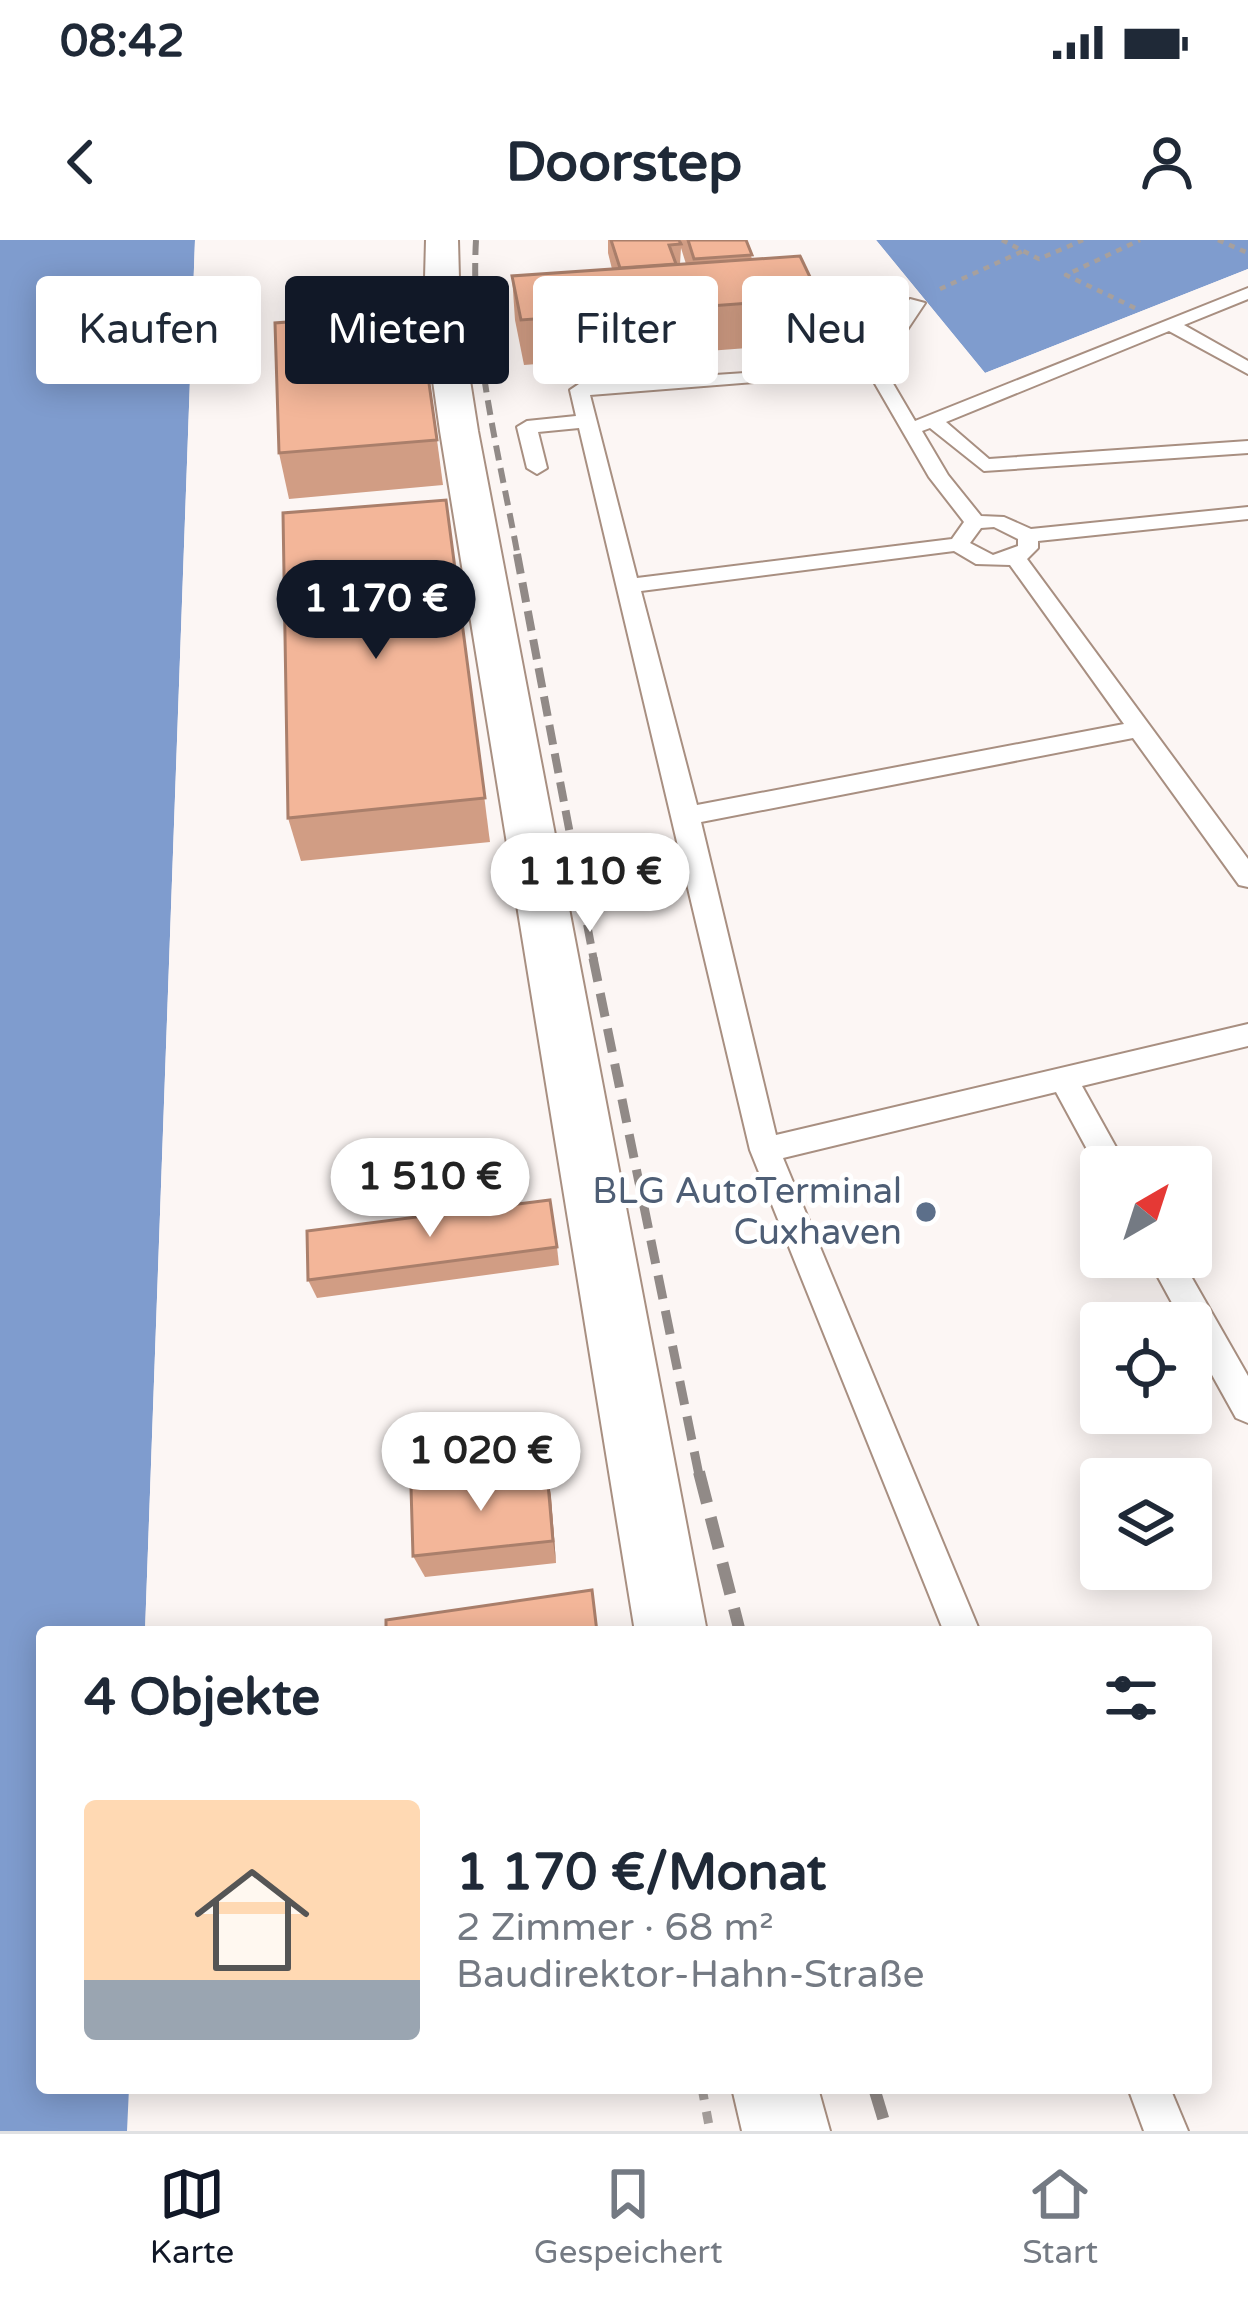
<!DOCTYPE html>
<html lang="de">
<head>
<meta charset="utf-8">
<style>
	:root { --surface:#fff; --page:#f6f6f7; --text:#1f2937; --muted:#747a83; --line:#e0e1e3; --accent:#111827 }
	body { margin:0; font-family:"Varela Round",sans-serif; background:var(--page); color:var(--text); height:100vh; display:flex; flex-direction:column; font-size:45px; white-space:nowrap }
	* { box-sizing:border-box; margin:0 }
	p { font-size:39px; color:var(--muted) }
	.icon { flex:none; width:66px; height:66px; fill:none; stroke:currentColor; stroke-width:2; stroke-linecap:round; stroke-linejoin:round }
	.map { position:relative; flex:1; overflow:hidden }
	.details { position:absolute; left:36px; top:1386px; width:1176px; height:468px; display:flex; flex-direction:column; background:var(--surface); border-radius:12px; box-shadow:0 6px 30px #0003 }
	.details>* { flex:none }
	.hud { position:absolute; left:36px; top:36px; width:1176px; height:108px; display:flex; gap:24px }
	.needle { width:78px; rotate:39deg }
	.tools { position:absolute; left:1080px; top:906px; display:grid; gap:24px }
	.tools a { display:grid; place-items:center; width:132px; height:132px; border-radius:12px; background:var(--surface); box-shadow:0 6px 30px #0003; font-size:60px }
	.price { position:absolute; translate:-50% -102px; padding:0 27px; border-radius:42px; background:#fff; color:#222; font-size:39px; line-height:78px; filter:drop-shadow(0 3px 6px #0008) }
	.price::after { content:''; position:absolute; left:50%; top:72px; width:36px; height:27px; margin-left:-18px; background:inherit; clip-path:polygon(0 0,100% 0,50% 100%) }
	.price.selected { background:var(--accent); color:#fff }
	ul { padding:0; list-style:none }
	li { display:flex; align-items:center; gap:36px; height:300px; padding:0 48px }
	li span { display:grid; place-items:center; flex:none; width:336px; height:240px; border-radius:12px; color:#555 }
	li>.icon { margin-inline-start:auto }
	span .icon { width:144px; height:144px; fill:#fffc; stroke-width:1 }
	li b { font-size:51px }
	h2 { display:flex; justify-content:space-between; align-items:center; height:144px; padding:0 48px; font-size:51px }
	.chip { padding:0 42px; border-radius:12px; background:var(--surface); box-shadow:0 6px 30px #0003; font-size:42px; line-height:108px }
	.chip.selected { background:var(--accent); color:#fff }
	.status { display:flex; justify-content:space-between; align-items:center; height:84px; padding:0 60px; background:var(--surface); direction:ltr }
	.status svg { height:33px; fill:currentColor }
	header { display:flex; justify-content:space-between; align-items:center; height:156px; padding:0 48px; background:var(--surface); font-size:54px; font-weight:700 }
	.menu { display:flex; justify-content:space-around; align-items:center; height:168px; border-top:3px solid var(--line); background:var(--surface); font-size:33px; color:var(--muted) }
	.menu a { display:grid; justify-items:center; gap:6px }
	.menu .selected { color:var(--accent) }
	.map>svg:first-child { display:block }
	.water { fill:#7f9cce }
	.pier { fill:#fcf6f4 }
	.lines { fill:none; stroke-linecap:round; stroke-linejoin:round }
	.service-casing { stroke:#a88f81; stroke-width:4 }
	.minor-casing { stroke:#a88f81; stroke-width:4 }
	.path-far1 { stroke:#a7a09d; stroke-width:4.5; stroke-dasharray:6 6; stroke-linecap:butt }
	.path { stroke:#a7a09d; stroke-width:9; stroke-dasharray:12 12; stroke-linecap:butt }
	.service { fill:#fff; fill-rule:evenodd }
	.minor { fill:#fff; fill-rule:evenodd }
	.rail-far3 { stroke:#918a87; stroke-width:6; stroke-dasharray:15 8; stroke-linecap:butt }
	.rail-far2 { stroke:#918a87; stroke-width:8; stroke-dasharray:20 9; stroke-linecap:butt }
	.rail-far1 { stroke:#918a87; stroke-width:9; stroke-dasharray:24 12; stroke-linecap:butt }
	.rail { stroke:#918a87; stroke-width:12; stroke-dasharray:32 15; stroke-linecap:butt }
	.wall { fill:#d19d84; fill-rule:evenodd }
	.shaded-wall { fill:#aa7f6b }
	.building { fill:#f3b699; stroke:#aa7f6b; stroke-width:3 }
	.service-dot { fill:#5c6f8a; stroke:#fff; stroke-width:4.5 }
	.labels { text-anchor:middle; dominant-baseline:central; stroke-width:10; stroke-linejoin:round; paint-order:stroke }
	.service-label { font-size:36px; fill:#4e5e75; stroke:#fff; text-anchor:end }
</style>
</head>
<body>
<div class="status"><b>08:42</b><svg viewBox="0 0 49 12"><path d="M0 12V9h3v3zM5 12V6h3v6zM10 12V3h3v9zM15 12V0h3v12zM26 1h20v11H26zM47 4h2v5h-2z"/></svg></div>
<header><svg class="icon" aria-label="back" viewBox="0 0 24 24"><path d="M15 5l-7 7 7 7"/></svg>Doorstep<svg class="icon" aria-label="person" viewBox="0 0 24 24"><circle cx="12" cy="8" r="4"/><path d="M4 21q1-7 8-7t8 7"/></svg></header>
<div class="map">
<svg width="1248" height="1891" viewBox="0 0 1248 1891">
	<rect width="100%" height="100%" fill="#fcf6f4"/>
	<g class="water">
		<polygon points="0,0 195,0 145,1392 42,1392 42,1848 129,1848 127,1891 0,1891"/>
		<polygon points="876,0 1248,0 1248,29 985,133"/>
	</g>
	<g class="pier">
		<polygon points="195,0 201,0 151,1392 145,1392"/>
		<polygon points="870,0 876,0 985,133 1248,29 1248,35 984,139"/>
	</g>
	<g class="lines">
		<defs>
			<g id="service">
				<path d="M 1248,48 L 1248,59 L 1184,85 L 1248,121 L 1248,134 L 1169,91 L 946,182 L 989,219 L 1248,201 L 1248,213 L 984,231 L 930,188 L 922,191 L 948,235 L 981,276 L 1004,277 L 1031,289 L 1248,267 L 1248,279 L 1038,301 L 1038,308 L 1027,319 L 1248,619 L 1248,647 L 1239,645 L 1133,498 L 701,582 L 776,895 L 1248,784 L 1248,806 L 1082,846 L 1127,927 L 1101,927 L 1101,935 L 1056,852 L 783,918 L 980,1392 L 944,1392 L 750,910 L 579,188 L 538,192 L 547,228 L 537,234 L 527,228 L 517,187 L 527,181 L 576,176 L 570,150 L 579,144 L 835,127 L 838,131 L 829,136 L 590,155 L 637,338 L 952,299 L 964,282 L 929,237 L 870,135 L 875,111 L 910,59 L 925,63 L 893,111 L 888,135 L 915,181 ZM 994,287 L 1018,299 L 1018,306 L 993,315 L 970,303 L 981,288 ZM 954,311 L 976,324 L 1010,325 L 1124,484 L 697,565 L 641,351 Z"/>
				<polygon points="1147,1017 1180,1017 1248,1136 1248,1183 1236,1178 1191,1097 1191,1083 1183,1083"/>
				<polygon points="1128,1848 1170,1848 1188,1891 1144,1891"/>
			</g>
			<g id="minor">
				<polygon points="426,0 458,0 460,77 478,191 707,1392 635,1392 440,191 424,77"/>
				<polygon points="732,1848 818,1848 830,1891 742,1891"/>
			</g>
		</defs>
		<use href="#service" class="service-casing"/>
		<use href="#minor" class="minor-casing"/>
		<g class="path-far1">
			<polyline points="1002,0 1039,19 1083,0"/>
			<polyline points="1218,0 1248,13"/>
			<polyline points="940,49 1023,11"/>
			<polyline points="1135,68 1066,35 1140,0"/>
		</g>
		<polyline class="path" points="702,1848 710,1891"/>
		<use href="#service" class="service"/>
		<use href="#minor" class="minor"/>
		<path class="rail-far3" d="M 476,0 C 470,106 499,213 518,317"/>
		<polyline class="rail-far2" points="517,314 594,721"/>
		<polyline class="rail-far1" points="593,718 699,1235"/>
		<g class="rail">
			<polyline points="699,1232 740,1392"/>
			<polyline points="874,1848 887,1891"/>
		</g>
	</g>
	<g class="wall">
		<path d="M 608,0 L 679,0 L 681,4 L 681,0 L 746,0 L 752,19 L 820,58 L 815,103 L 524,125 L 515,80 L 512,36 L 612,29 L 608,13 ZM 681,8 L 686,24 L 680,24 Z"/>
		<polygon points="437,200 443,245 289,259 279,213"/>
		<polygon points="446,260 490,602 301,621 288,578"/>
		<polygon points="557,1007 559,1025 317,1058 308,1040"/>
		<polygon points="547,1232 551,1257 556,1323 425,1337 413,1316"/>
	</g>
	<polygon class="shaded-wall" points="547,1232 551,1257 556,1323 553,1301"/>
	<g class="building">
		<polygon points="611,0 679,0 681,4 669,5 676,24 620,28"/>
		<polygon points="688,0 746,0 752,15 694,19"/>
		<polygon points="800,16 820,58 521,80 512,36"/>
		<polygon points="419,72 437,200 279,213 275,83"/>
		<polygon points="446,260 485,558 288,578 283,273"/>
		<polygon points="550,960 557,1007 308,1040 307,991"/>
		<polygon points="547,1232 553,1301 413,1316 411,1247"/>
		<polygon points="592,1350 597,1392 386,1392 386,1380"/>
	</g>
	<circle class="service-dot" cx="926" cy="972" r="12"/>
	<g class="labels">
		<g class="service-label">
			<text x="902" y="951">BLG AutoTerminal<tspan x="902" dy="41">Cuxhaven</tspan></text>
		</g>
	</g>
</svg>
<div class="tools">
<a><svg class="needle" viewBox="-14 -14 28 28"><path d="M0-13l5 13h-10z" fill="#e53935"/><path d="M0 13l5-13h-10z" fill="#747a83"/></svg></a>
<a><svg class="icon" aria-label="locate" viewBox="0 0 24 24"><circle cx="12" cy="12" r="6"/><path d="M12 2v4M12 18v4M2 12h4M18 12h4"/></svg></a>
<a><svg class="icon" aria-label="layers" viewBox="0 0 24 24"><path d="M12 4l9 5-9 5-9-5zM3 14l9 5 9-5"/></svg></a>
</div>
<b class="price selected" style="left:376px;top:422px">1 170 €</b>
<b class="price" style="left:590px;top:695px">1 110 €</b>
<b class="price" style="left:430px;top:1000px">1 510 €</b>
<b class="price" style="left:481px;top:1274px">1 020 €</b>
<div class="hud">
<a class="chip">Kaufen</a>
<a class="chip selected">Mieten</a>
<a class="chip">Filter</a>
<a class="chip">Neu</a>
</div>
<section class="details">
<h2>4 Objekte<svg class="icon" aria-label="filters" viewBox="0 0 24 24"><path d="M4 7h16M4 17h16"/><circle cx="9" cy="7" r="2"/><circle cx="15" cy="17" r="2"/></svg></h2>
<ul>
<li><span style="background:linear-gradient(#ffd9b3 75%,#9aa5b1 0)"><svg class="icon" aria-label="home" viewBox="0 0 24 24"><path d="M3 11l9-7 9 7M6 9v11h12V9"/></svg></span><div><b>1 170 €/Monat</b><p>2 Zimmer · 68 m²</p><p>Baudirektor-Hahn-Straße</p></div></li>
</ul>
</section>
</div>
<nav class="menu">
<a class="selected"><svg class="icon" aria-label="map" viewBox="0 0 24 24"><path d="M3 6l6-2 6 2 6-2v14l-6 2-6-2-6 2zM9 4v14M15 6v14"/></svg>Karte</a>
<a><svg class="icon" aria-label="saved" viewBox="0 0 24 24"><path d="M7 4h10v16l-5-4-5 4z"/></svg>Gespeichert</a>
<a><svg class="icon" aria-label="home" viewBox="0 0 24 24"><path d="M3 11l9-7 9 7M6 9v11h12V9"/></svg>Start</a>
</nav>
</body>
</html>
